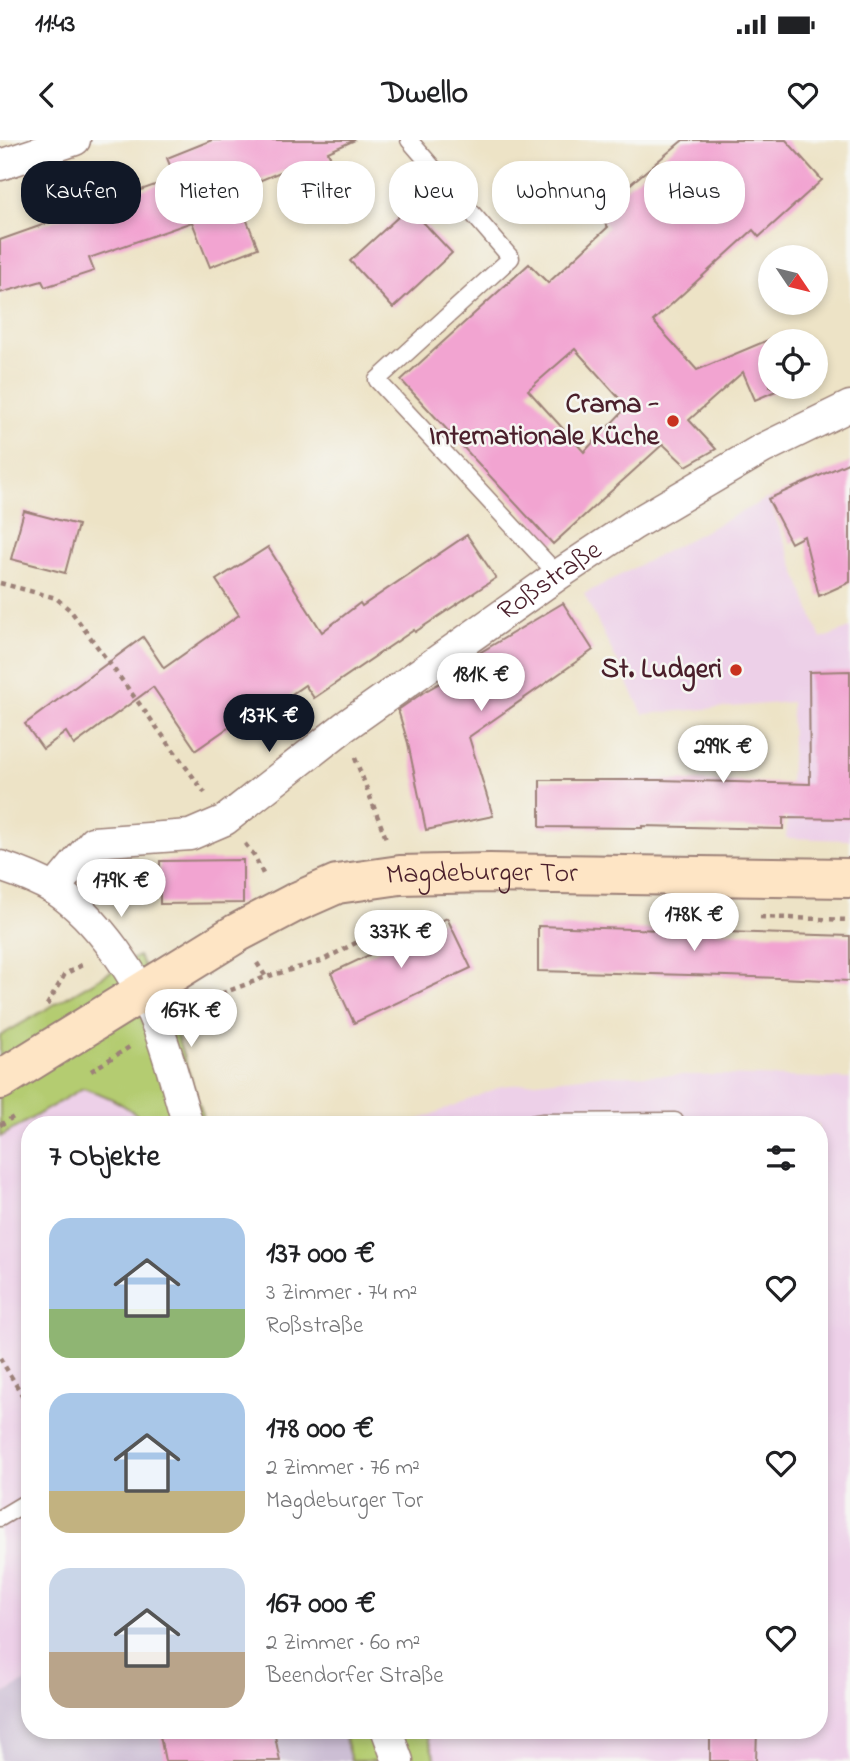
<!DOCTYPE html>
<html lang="de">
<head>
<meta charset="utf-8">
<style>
	:root { --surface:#fff; --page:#f2f2f2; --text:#202124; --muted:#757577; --accent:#111827 }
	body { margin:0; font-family:"Indie Flower",sans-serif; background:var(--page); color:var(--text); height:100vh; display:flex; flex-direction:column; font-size:26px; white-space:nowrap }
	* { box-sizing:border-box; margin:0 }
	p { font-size:23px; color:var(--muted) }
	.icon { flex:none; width:38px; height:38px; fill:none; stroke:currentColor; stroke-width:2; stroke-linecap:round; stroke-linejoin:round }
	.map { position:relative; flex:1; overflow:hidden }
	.sheet { position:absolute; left:21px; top:976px; width:807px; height:623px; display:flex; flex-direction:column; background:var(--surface); border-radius:28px; box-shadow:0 4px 10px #0003 }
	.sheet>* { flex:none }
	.banner { position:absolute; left:21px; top:21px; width:808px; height:63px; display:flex; gap:14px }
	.needle { width:46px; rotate:125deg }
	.fabs { position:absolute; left:758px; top:105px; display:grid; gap:14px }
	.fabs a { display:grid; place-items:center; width:70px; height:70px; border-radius:50%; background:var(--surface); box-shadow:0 4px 10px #0003; font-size:35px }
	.price { position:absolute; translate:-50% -60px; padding:0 16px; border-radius:24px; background:#fff; color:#222; font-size:23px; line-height:46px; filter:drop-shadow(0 2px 4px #0008) }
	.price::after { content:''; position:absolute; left:50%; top:42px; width:21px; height:16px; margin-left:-10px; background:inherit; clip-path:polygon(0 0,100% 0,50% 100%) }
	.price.active { background:var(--accent); color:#fff }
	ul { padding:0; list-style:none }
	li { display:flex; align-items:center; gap:21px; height:175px; padding:0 28px }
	li span { display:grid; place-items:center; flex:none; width:196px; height:140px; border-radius:21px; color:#555 }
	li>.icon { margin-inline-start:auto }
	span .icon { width:84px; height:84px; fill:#fffc; stroke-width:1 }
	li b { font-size:30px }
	h2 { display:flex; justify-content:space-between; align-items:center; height:84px; padding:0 28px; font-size:30px }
	.pill { padding:0 24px; border-radius:28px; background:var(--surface); box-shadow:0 4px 10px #0003; font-size:24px; line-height:63px }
	.pill.active { background:var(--accent); color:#fff }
	.status { display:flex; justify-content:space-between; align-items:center; height:49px; padding:0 35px; background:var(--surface); direction:ltr }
	.status svg { height:19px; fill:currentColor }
	header { display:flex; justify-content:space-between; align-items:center; height:91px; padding:0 28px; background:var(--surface); font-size:32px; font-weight:800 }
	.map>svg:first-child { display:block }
	.built { fill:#edd0e8 }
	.industrial { fill:#ccbed4 }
	.green { fill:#b4cc71; stroke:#7f764e; stroke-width:2 }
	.building { fill:#f2a4d1; fill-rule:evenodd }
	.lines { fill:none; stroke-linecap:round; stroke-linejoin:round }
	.lane-casing { stroke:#9c8178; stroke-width:19 }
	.street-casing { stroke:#9c8178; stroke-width:33 }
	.secondary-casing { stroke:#9c8178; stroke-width:42 }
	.path { stroke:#9c8178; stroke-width:4.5; stroke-dasharray:5 5; stroke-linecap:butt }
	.lane { stroke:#fff; stroke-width:16 }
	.street { stroke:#fff; stroke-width:30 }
	.secondary { stroke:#fee5c5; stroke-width:38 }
	.poi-dot { fill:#c8321e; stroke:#f6f6f2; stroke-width:2.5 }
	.labels { text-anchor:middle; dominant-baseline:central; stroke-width:5; stroke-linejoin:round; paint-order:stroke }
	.poi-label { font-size:28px; font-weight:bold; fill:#4a1f2b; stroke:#f6f6f2; text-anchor:end }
	.street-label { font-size:28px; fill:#4a1f2b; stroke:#f6f6f2 }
</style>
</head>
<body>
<div class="status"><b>11:43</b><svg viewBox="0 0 49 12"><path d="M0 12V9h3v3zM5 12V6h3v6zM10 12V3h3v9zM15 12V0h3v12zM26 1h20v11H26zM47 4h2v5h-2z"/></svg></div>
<header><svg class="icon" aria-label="back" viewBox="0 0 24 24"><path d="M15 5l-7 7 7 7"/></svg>Dwello<svg class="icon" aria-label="heart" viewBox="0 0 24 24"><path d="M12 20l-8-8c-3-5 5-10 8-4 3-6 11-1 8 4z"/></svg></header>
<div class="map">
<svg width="850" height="1621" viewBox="0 0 850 1621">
	<rect width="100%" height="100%" fill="#f6f6f2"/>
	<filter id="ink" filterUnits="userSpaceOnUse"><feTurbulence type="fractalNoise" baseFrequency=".0143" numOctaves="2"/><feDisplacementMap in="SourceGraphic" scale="14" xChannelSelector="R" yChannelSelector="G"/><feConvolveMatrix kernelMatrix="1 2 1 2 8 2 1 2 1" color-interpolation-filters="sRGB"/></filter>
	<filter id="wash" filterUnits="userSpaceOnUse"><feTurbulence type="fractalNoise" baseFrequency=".00686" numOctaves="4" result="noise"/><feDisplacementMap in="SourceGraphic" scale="28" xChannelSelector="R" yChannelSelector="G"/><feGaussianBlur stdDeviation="1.57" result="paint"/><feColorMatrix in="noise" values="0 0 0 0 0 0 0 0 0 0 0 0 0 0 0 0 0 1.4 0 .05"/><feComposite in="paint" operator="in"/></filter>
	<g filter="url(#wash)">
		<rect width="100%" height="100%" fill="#ede3c6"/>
		<g class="built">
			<polygon points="768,358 821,499 850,488 850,700 786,698 792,610 791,562 643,574 584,454"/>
			<polygon points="598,935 725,935 850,939 850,1621 436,1621 425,1591 819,1591 819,985 406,985 502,946"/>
			<polygon points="83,948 98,952 115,961 139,975 147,985 30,985 30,1539 0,1556 0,997"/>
		</g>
		<polygon class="industrial" points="30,1539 30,1591 343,1591 351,1621 0,1621 0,1556"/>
		<g class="green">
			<path d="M 138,816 L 166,863 L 206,985 L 147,985 C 131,967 107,955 83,948 L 0,997 L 0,896 Z"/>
			<polygon points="343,1591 425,1591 436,1621 351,1621"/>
		</g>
		<g id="blocks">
			<g class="building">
				<polygon points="212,0 355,0 328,12 335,26 293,47 285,30 235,51 258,108 210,127 192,82 89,118 94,131 45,147 42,141 0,153 0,100 175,38 167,18"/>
				<path d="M 683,0 L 786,0 L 822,40 L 759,97 L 753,90 L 653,181 L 697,230 L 787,192 L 791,201 L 770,201 L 770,247 L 785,247 L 755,260 L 743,232 L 689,280 L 716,309 L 686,326 L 663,304 L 553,404 L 401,240 L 529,124 L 548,143 L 608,87 L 596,73 ZM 575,209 L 627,267 L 584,312 L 528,250 Z"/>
				<polygon points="409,67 452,113 393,168 350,121"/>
				<polygon points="850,322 850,442 819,456 804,396 791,403 768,359"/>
				<polygon points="24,371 78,385 65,433 11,419"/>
				<polygon points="467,395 496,438 415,492 414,490 314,558 305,545 240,590 235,583 196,610 153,547 74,605 66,592 43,609 25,584 143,497 164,528 239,475 216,440 268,407 322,492 360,463 362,466"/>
				<polygon points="563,463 593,510 469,597 493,676 426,690 408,603 398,570 424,552 459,532 457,529 471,518"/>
				<polygon points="850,531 850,679 783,678 783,689 642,686 642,688 540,687 540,640 659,640 810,644 809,532"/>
				<polygon points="243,720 243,763 160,764 160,721"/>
				<polygon points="447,778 471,828 354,883 331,833"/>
				<polygon points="538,786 850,796 850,841 727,836 538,831"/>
				<polygon points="159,1591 274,1591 280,1621 165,1621"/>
				<polygon points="710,1591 757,1591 756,1621 710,1621"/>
			</g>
		</g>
	</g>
	<g filter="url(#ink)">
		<use href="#blocks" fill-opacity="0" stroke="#9c8178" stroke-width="2"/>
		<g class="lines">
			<defs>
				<g id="lane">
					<polyline points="409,0 511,118 377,240 558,435"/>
					<polyline points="524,985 542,982 675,981"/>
					<polyline points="0,1378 30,1360"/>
				</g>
				<g id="street">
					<polyline points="0,25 75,0"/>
					<path d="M 0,726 C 18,732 37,739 54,749 C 98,778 140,840 158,888 C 170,919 178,953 188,985"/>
					<path id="s1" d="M 54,749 L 93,702 L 190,695 L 225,680 L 344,587 L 558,435 L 633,385 L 762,309 L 850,266"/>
					<polyline points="387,1591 398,1621"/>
				</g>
				<g id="secondary">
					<path id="s2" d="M 0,940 L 237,793 L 294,763 L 337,744 L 400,735 L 490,733 L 850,738"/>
				</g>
			</defs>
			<use href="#lane" class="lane-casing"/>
			<use href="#street" class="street-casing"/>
			<use href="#secondary" class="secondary-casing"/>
			<g class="path">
				<polyline points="0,443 56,458 71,471 205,653"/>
				<polyline points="355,618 387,701"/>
				<polyline points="245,704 254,715 265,738"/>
				<polyline points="760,777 850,780"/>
				<polyline points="257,823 266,837"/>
				<polyline points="47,865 65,834 84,824"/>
				<polyline points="186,872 207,859 266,837 321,821 369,796 405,780 430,773"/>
				<polyline points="91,931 131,906"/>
				<polyline points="0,985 17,975"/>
				<polyline points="0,1218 30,1268"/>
			</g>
			<use href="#lane" class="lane"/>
			<use href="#street" class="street"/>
			<use href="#secondary" class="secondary"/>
		</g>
	</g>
	<g class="poi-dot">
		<circle cx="673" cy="281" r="7"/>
		<circle cx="736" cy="530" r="7"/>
	</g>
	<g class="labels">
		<g class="poi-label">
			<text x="659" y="265">Crama -<tspan x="659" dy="32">Internationale Küche</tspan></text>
			<text x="722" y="530">St. Ludgeri</text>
		</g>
		<g class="street-label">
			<text stroke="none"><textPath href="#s1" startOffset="600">Roßstraße</textPath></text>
			<text stroke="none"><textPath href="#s2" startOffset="536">Magdeburger Tor</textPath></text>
		</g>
	</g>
</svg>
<div class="fabs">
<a><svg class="needle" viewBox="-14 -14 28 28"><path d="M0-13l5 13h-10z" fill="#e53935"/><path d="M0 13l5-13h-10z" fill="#757577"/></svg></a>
<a><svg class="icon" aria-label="locate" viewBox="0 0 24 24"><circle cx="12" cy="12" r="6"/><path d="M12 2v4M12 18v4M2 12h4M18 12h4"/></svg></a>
</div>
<b class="price" style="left:481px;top:573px">181K €</b>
<b class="price active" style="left:269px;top:614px">137K €</b>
<b class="price" style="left:723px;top:645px">299K €</b>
<b class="price" style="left:121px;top:779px">179K €</b>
<b class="price" style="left:694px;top:813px">178K €</b>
<b class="price" style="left:401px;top:830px">337K €</b>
<b class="price" style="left:191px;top:909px">167K €</b>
<div class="banner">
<a class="pill active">Kaufen</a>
<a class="pill">Mieten</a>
<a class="pill">Filter</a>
<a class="pill">Neu</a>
<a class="pill">Wohnung</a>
<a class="pill">Haus</a>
</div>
<section class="sheet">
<h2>7 Objekte<svg class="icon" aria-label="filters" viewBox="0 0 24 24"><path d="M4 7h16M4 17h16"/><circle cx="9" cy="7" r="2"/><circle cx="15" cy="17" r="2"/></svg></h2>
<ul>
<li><span style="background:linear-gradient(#a9c7e8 65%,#8fb573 0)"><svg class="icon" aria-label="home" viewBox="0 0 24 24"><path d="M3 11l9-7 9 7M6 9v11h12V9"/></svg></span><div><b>137 000 €</b><p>3 Zimmer · 74 m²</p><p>Roßstraße</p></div><svg class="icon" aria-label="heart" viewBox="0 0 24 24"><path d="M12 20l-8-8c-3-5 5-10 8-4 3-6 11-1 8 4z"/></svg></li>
<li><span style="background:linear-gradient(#a9c7e8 70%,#c2b280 0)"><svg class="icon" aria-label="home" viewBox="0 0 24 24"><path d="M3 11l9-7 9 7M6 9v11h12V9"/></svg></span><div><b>178 000 €</b><p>2 Zimmer · 76 m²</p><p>Magdeburger Tor</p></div><svg class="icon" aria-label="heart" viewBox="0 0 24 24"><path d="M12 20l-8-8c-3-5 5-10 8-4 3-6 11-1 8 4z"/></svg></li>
<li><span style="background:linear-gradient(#c9d6e8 60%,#b9a48a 0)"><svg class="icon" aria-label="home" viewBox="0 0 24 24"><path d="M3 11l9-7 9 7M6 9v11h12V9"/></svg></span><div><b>167 000 €</b><p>2 Zimmer · 60 m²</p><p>Beendorfer Straße</p></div><svg class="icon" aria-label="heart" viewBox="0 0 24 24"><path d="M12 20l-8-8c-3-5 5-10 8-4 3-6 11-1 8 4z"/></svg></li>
</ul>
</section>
</div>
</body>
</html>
